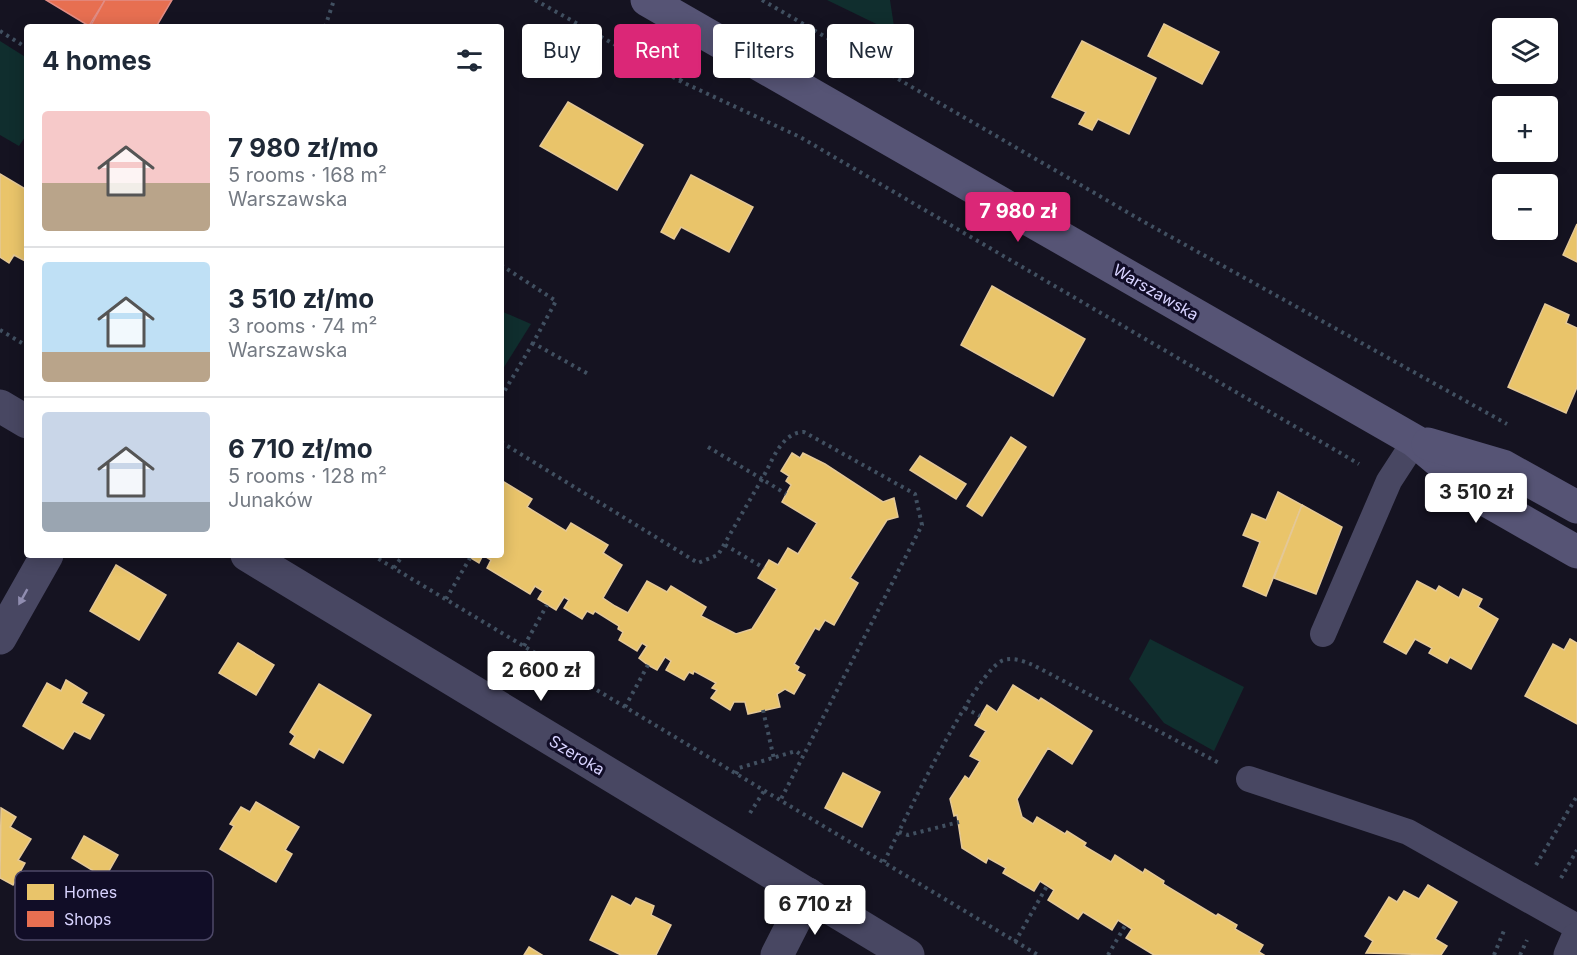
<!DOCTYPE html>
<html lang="en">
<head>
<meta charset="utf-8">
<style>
	:root { --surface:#fff; --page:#f6f6f7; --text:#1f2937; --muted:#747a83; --line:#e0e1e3; --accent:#db2777 }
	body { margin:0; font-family:Inter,sans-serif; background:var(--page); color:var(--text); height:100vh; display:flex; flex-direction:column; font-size:22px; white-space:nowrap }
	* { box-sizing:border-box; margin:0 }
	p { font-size:20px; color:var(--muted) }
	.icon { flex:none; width:33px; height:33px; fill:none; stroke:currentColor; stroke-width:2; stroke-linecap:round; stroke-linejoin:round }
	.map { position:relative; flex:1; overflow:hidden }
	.panel { position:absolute; left:24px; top:24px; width:480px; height:534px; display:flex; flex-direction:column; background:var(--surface); border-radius:6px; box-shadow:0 3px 15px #0003 }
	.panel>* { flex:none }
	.top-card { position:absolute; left:522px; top:24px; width:570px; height:54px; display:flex; gap:12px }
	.fabs { position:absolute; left:1492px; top:18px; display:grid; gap:12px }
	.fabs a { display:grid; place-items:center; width:66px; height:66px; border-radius:6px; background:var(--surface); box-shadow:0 3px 15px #0003; font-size:30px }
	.price { position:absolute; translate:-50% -51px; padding:0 14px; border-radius:6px; background:#fff; color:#222; font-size:20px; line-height:39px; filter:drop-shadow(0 2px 3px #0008) }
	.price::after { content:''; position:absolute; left:50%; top:36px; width:18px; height:14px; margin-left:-9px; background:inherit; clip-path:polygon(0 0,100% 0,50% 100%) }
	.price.current { background:var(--accent); color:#fff }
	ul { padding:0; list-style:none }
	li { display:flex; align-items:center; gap:18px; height:150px; padding:0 18px }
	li+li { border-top:2px solid var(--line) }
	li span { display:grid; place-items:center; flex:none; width:168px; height:120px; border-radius:6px; color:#555 }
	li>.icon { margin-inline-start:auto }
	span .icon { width:72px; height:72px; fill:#fffc; stroke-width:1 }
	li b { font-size:26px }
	h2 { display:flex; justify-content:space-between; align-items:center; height:72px; padding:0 18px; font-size:26px }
	.pill { padding:0 21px; border-radius:6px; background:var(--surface); box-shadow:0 3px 15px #0003; font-size:21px; line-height:54px }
	.pill.current { background:var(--accent); color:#fff }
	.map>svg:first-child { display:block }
	.green { fill:#102e2e }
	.homes { fill:#e9c46a; stroke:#e4c897; stroke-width:1.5 }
	.shops { fill:#e76f51; stroke:#e28d85; stroke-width:1.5 }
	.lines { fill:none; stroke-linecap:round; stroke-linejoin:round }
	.path { stroke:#415061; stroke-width:4; stroke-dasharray:3 4.5; stroke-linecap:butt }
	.service { stroke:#484762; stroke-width:26 }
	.minor { stroke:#484762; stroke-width:33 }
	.secondary { stroke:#565475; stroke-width:33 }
	.oneway { fill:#908db0 }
	.labels { text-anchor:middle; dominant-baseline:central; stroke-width:6; stroke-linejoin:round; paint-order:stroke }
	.street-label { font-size:16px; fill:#d8d3ff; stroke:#110d27 }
	.key { fill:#110d27; stroke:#4d4868; stroke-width:1.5 }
	.key-label { font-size:16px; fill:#d8d3ff }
</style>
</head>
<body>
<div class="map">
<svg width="1577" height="955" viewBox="0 0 1577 955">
	<rect width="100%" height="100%" fill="#151321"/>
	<g class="green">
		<polygon points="827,0 890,0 895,33"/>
		<polygon points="0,41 27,58 27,134 19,146 0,135"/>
		<polygon points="501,311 531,324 501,372"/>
		<polygon points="1150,639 1244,687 1214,751 1164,723 1129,679"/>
	</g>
	<g class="homes">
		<polygon points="1164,24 1219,52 1202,84 1148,56"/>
		<polygon points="1082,41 1156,78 1129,134 1098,119 1092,130 1079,124 1086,112 1052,97"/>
		<polygon points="568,102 643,145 617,190 540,146"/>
		<polygon points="0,174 27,190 27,262 14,255 9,263 0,257"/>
		<polygon points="691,175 753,207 729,252 681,227 674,239 661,232"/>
		<polygon points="1577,224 1577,262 1563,255"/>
		<polygon points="992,286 1085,339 1053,396 961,345"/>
		<polygon points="1545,304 1569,315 1566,323 1577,328 1577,387 1566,413 1508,387"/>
		<polygon points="1011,437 1026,447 982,516 967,506"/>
		<polygon points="792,453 800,458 803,453 825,464 883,502 894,498 898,517 887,520 850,578 858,583 834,625 825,620 819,630 815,628 794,664 799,667 797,671 805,675 794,694 785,689 777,694 780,707 748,714 745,702 734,702 730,710 711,698 717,690 712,688 716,683 694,671 693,674 689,672 684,680 666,670 671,661 665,657 657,670 648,665 639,658 647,646 642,643 637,651 619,640 623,632 618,629 619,626 595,611 593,614 587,611 582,619 564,608 569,600 564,597 556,610 538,599 543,591 535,586 530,594 487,568 491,560 483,555 479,563 466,555 501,555 501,480 532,499 527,507 566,531 571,523 608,545 603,553 622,565 603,598 615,606 628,613 647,581 667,592 671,586 706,607 701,616 736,634 752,629 777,589 758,578 769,560 778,565 788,548 798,554 817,523 782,502 791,485 786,481 789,476 781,471"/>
		<polygon points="920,456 966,484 956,499 910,470"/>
		<polygon points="1278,492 1302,505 1266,596 1243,586 1260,542 1243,535 1252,514 1266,520"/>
		<polygon points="1302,505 1342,527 1316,594 1274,578"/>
		<polygon points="116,565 166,595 139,640 90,611"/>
		<polygon points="1417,581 1436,591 1439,586 1459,598 1463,589 1482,599 1478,607 1498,619 1471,669 1450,657 1447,663 1429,653 1432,648 1415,639 1406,654 1384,642"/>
		<polygon points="1570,639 1577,643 1577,724 1525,696 1553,644 1564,650"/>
		<polygon points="238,643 274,665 256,695 219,673"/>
		<polygon points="66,680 87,693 81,703 104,715 90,739 74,731 63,749 23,726 47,683 61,691"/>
		<polygon points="319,684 371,715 343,763 319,749 314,758 290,744 295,736 290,732"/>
		<polygon points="1013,685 1039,701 1041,698 1092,731 1072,764 1048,748 1017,799 1022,817 1033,824 1037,817 1065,834 1067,831 1086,843 1084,846 1111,862 1115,855 1143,873 1145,869 1164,881 1163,884 1216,916 1218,914 1237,925 1235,929 1263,945 1259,952 1264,955 1154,955 1126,938 1132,929 1118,920 1112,930 1083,912 1078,919 1048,900 1054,890 1040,881 1034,891 1003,873 1006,868 988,858 986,863 962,848 957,815 954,816 950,799 965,776 969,779 980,761 970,756 986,731 975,725 987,705 997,712"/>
		<polygon points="843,773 880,792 862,827 825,808"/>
		<polygon points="256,802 299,827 285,850 292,854 276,882 220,849 234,826 230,824 241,807 250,812"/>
		<polygon points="1,808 16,817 10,827 31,839 18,860 25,863 13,885 0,878"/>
		<polygon points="84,836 118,855 105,878 72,858"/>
		<polygon points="1428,885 1457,902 1435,939 1447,946 1441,955 1366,953 1373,941 1365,936 1389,897 1397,902 1404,891 1419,899"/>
		<polygon points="612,896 631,906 636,898 654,906 651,915 671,925 656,955 621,955 590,940"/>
		<polygon points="529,947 542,955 524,955"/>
	</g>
	<g class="shops">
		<polygon points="46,0 105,0 89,26"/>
		<polygon points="105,0 172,0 156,27 90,27"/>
	</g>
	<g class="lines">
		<g class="path">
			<polyline points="535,0 680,81 800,137 1359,464"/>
			<polyline points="762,0 1146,223 1507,424"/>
			<polyline points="325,27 334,0"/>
			<polyline points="0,31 27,48"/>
			<polyline points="680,81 688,69"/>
			<polyline points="501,265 556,301 533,343 590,375"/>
			<polyline points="0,330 27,346"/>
			<polyline points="501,397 533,343"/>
			<polyline points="501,442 698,563 718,555 762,479 786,494"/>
			<path d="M 708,447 L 762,479 C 772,462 781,432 804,432 L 915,494 L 922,525 L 780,801"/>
			<polyline points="725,545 764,568"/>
			<polyline points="372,555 1038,955"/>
			<polyline points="394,568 403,555"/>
			<polyline points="446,599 470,558"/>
			<polyline points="524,646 547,605"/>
			<polyline points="625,707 648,665"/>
			<polyline points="965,708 980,716"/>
			<polyline points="763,710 774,759"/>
			<polyline points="736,774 739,768 796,751 803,756"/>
			<polyline points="750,813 764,791"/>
			<polyline points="899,832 908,835 959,822"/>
			<path d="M 884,862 C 900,830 977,666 1004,660 C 1015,657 1026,662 1035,666 L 1219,763"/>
			<polyline points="1536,865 1577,796"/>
			<polyline points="1561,878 1577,850"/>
			<polyline points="1015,942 1047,886"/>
			<polyline points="1108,955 1126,924"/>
			<polyline points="1494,955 1505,928"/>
			<polyline points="1520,955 1527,940"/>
		</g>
		<g class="service">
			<polyline points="1323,634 1389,481 1415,441"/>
			<polyline points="1249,779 1408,832 1577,927"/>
		</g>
		<g class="minor">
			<polyline points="0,406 27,422"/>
			<polyline points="247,555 908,955"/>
			<polyline points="0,638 47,555"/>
			<polyline points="777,955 808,894"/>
			<polyline points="1570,955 1577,939"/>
		</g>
		<g class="secondary">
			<polyline points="647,0 1415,441 1484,499 1577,552"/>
			<polyline points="1428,444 1503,466 1577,507"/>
		</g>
	</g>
	<defs><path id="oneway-solid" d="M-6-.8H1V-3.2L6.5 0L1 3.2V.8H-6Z" transform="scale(1.5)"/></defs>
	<use class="oneway" href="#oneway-solid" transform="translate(23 597) rotate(119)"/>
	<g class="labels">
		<g class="street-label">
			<text transform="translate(1156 292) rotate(30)">Warszawska</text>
			<text transform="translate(577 755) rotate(31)">Szeroka</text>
		</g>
	</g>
	<rect x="15" y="871" width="198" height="69" rx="9" class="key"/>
	<rect x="27" y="884" width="27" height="16" fill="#e9c46a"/>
	<rect x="27" y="911" width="27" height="16" fill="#e76f51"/>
	<g class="key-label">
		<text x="64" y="898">Homes</text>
		<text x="64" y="925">Shops</text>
	</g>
</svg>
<div class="fabs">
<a><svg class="icon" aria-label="layers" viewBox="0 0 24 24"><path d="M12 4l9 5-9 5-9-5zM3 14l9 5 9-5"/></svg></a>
<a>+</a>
<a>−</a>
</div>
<b class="price current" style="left:1018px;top:243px">7 980 zł</b>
<b class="price" style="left:1476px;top:524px">3 510 zł</b>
<b class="price" style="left:541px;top:702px">2 600 zł</b>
<b class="price" style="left:815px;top:936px">6 710 zł</b>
<div class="top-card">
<a class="pill">Buy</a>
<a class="pill current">Rent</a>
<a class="pill">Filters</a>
<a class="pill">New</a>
</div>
<section class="panel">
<h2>4 homes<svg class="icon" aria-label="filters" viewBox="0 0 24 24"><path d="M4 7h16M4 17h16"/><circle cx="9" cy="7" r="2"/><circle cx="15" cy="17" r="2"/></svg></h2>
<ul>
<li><span style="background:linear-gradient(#f6c9c9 60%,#b9a48a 0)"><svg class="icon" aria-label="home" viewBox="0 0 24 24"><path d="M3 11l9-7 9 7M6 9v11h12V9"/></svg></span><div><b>7 980 zł/mo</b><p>5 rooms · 168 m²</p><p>Warszawska</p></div></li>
<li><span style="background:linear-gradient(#bfe0f5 75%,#b9a48a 0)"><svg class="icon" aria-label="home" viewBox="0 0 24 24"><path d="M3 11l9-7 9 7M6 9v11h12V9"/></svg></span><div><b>3 510 zł/mo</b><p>3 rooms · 74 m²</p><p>Warszawska</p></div></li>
<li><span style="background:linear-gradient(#c9d6e8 75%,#9aa5b1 0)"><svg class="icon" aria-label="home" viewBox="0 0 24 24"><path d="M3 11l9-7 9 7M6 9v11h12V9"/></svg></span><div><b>6 710 zł/mo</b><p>5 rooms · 128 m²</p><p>Junaków</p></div></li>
</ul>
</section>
</div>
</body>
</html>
